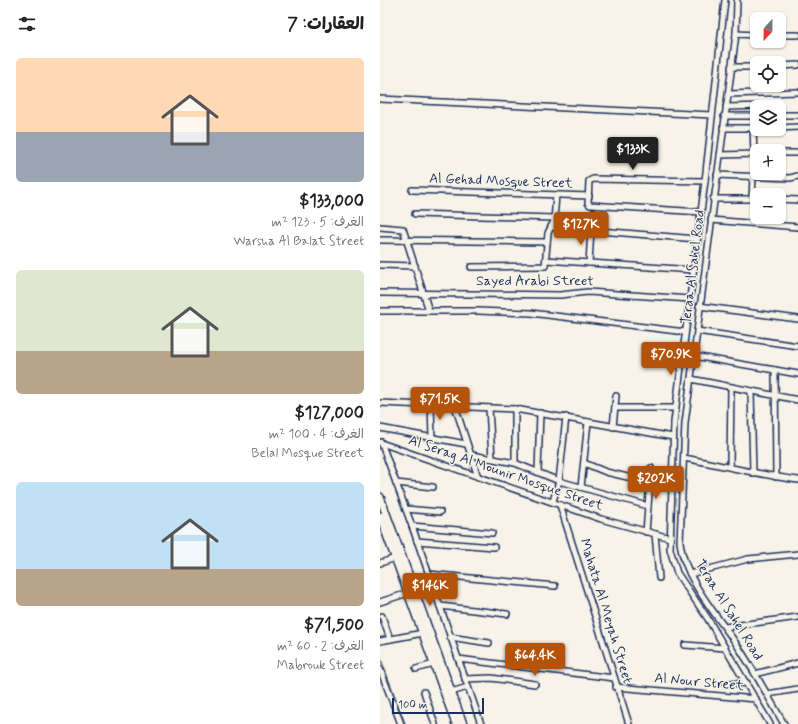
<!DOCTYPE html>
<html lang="ar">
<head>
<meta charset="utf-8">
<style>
	:root { --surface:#fff; --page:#f6f6f6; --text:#222; --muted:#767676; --accent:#b45309 }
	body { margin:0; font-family:Mynerve,"Playpen Sans Arabic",sans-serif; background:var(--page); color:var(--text); direction:rtl; height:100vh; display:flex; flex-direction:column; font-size:15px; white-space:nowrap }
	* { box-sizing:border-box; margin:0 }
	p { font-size:13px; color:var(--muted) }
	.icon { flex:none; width:22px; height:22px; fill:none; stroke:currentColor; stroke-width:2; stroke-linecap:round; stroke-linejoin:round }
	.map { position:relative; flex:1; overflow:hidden; direction:ltr }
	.side { display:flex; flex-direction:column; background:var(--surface); width:380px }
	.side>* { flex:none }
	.needle { width:26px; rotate:202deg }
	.tools { position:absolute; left:370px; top:12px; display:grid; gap:8px }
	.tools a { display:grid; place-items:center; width:36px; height:36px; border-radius:6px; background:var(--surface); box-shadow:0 1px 3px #0004; font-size:20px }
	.scale { position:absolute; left:12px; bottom:10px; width:92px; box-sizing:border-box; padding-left:4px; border:2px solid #1b2f5e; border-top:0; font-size:11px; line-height:14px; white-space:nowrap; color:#1b2f5e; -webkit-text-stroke:3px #f7f3e8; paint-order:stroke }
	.price { position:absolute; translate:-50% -34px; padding:0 9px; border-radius:4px; background:var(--accent); color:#fff; font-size:13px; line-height:26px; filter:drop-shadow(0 1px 2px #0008) }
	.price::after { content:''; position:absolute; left:50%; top:24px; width:12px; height:9px; margin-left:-6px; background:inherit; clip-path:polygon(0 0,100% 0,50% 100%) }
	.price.active { background:#222; color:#fff }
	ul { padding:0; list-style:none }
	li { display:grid; align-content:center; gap:8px; height:212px; padding:0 16px }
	li span { display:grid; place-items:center; height:124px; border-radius:6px; color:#555 }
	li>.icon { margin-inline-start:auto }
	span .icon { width:72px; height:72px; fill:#fffc; stroke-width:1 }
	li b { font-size:17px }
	h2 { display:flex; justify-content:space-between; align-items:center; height:48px; padding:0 16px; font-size:17px }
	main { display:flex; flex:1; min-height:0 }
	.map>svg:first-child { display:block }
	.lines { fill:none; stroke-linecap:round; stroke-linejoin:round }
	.stream { stroke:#727c95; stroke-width:2 }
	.street-casing { stroke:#1b2f5e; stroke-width:8 }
	.secondary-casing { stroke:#1b2f5e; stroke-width:10 }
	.street { stroke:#f7f3e8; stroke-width:5 }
	.secondary { stroke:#f7f3e8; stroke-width:7 }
	.labels { text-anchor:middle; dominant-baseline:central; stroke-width:3; stroke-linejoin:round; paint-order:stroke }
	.street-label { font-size:14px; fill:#1b2f5e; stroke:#f7f3e8 }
</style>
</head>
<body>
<main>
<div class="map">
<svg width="418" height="724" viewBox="0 0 418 724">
	<rect width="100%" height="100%" fill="#f7f3e8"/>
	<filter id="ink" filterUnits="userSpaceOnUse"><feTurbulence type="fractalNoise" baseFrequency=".025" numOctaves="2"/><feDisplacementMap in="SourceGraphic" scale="8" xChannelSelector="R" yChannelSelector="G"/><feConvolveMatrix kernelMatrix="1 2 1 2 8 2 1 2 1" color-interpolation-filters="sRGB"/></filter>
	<g filter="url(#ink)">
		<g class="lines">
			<polyline class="stream" points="0,657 25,724"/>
			<defs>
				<g id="street">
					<polyline points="345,0 325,181 294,422 290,549 297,573 328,619 390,724"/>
					<path d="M 357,0 L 356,34 L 305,423 L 300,542 C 304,580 339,617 359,648 C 375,672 389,698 404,724"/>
					<polyline points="356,34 377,35"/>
					<polyline points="399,35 418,35"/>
					<polyline points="399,66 418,65"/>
					<polyline points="351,67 377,67"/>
					<polyline points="348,94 418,92"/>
					<polyline points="0,99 332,115"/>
					<polyline points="346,107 387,106"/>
					<polyline points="399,115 418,115"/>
					<polyline points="344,116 377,116"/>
					<polyline points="343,128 377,128"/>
					<polyline points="373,128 374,154"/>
					<polyline points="399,128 418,127"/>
					<polyline points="399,153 418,153"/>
					<polyline points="340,155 377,154"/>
					<polyline points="337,175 410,178 418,176"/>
					<polyline points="32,190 209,196"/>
					<polyline points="333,199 377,199"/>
					<polyline points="372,199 373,176"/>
					<polyline points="399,199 418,200"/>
					<polyline points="321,212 210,205 208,203 209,181 213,179 325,181"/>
					<polyline points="35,214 174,218"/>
					<polyline points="331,220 418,227"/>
					<polyline points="0,227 23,229 49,311"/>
					<polyline points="171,227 317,239"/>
					<polyline points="0,240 167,242"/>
					<polyline points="166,260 313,270"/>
					<polyline points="209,263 211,230"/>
					<polyline points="0,265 35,266"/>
					<polyline points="91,267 165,266 168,233 174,221 176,195"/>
					<polyline points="0,293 180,295 208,292 310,299"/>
					<polyline points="319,306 418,319"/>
					<polyline points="0,311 98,311 151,313 305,332"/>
					<polyline points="317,331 418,346"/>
					<polyline points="314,356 418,374"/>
					<polyline points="395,370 396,477"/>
					<polyline points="311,379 418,400"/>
					<polyline points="371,391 373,473"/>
					<polyline points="0,403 135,409 293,437"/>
					<polyline points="51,405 52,438"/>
					<polyline points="75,406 98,477"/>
					<polyline points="109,408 112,458"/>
					<polyline points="235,408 296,408"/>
					<polyline points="135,409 135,463"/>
					<polyline points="233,427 236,396"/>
					<polyline points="0,428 86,444"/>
					<polyline points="1,442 32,526 101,724"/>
					<polyline points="1,443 221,519 290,538"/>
					<polyline points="92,455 135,463 179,481 268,506"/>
					<path d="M 304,458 C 342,465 379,475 418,480"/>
					<polyline points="204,463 226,472 269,482"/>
					<polyline points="350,467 351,387"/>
					<polyline points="158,471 160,413"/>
					<polyline points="16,483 53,487"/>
					<polyline points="201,487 208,422"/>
					<polyline points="173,501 179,481 186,417"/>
					<polyline points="180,505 249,724"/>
					<polyline points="26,509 60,512"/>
					<polyline points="32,526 112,533"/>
					<polyline points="266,532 271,468"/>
					<polyline points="275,534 279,578"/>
					<polyline points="37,541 114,547"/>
					<polyline points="0,563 16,558"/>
					<polyline points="49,574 175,586"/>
					<polyline points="310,574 368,559 418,554"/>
					<polyline points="0,602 28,593"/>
					<polyline points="60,606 127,614"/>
					<polyline points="2,616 10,639"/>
					<polyline points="345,627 418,617"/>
					<polyline points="70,637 109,643"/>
					<polyline points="0,641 43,633"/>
					<polyline points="305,645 345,648"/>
					<polyline points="78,659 234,678"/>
					<polyline points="0,669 21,724"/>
					<polyline points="36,669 54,664"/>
					<polyline points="375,674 418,663"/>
					<polyline points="85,679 111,678 155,684"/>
					<polyline points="346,684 367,683"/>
					<polyline points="236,687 376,699"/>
					<polyline points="44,692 55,724"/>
					<polyline points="71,692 88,687"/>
					<polyline points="387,694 418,689"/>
				</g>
				<g id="secondary">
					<polyline points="0,497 83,724"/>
					<polyline points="0,516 76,724"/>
				</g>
			</defs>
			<use href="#street" class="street-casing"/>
			<use href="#secondary" class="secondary-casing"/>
			<use href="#street" class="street"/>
			<use href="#secondary" class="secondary"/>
		</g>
	</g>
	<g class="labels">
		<g class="street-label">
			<text transform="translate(121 181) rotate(2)">Al Gehad Mosque Street</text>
			<text transform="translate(313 267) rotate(-83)">Teraa Al Sahel Road</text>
			<text x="155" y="281">Sayed Arabi Street</text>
			<text transform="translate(126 473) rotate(19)">Al Serag Al Mounir Mosque Street</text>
			<text transform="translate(349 610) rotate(58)">Teraa Al Sahel Road</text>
			<text transform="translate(226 611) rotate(73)">Mahata Al Meyah Street</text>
			<text transform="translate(319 682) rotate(5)">Al Nour Street</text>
		</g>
	</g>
</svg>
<div class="tools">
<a><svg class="needle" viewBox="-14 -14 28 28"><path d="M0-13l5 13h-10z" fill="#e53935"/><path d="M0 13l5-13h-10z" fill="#767676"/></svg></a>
<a><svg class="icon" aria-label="locate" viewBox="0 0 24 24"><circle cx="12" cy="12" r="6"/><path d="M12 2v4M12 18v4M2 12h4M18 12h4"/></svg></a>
<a><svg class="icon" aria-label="layers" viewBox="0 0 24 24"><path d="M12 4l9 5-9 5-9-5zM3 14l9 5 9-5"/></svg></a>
<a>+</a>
<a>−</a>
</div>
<div class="scale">100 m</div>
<b class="price active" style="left:253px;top:171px">$133K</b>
<b class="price" style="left:201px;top:246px">$127K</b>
<b class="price" style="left:291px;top:376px">$70.9K</b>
<b class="price" style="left:60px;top:421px">$71.5K</b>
<b class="price" style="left:276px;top:500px">$202K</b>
<b class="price" style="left:50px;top:607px">$146K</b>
<b class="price" style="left:155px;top:677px">$64.4K</b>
</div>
<section class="side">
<h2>العقارات: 7<svg class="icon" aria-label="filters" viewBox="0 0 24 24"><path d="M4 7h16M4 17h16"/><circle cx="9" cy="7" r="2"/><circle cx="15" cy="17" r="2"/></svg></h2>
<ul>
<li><span style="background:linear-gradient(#ffd9b3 60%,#9aa5b1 0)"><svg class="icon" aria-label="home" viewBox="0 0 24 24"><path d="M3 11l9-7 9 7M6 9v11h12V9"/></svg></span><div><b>$133,000</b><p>الغرف: 5 · 123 m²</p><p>Warsha Al Balat Street</p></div></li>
<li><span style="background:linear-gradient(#dfe7d0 65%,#b9a48a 0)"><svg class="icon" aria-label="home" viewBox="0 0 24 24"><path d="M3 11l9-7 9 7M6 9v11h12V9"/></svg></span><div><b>$127,000</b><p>الغرف: 4 · 100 m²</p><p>Belal Mosque Street</p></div></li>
<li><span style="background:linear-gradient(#bfe0f5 70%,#b9a48a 0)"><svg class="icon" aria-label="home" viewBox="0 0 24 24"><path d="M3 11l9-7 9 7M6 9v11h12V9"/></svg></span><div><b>$71,500</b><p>الغرف: 2 · 60 m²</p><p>Mabrouk Street</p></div></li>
</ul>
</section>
</main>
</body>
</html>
